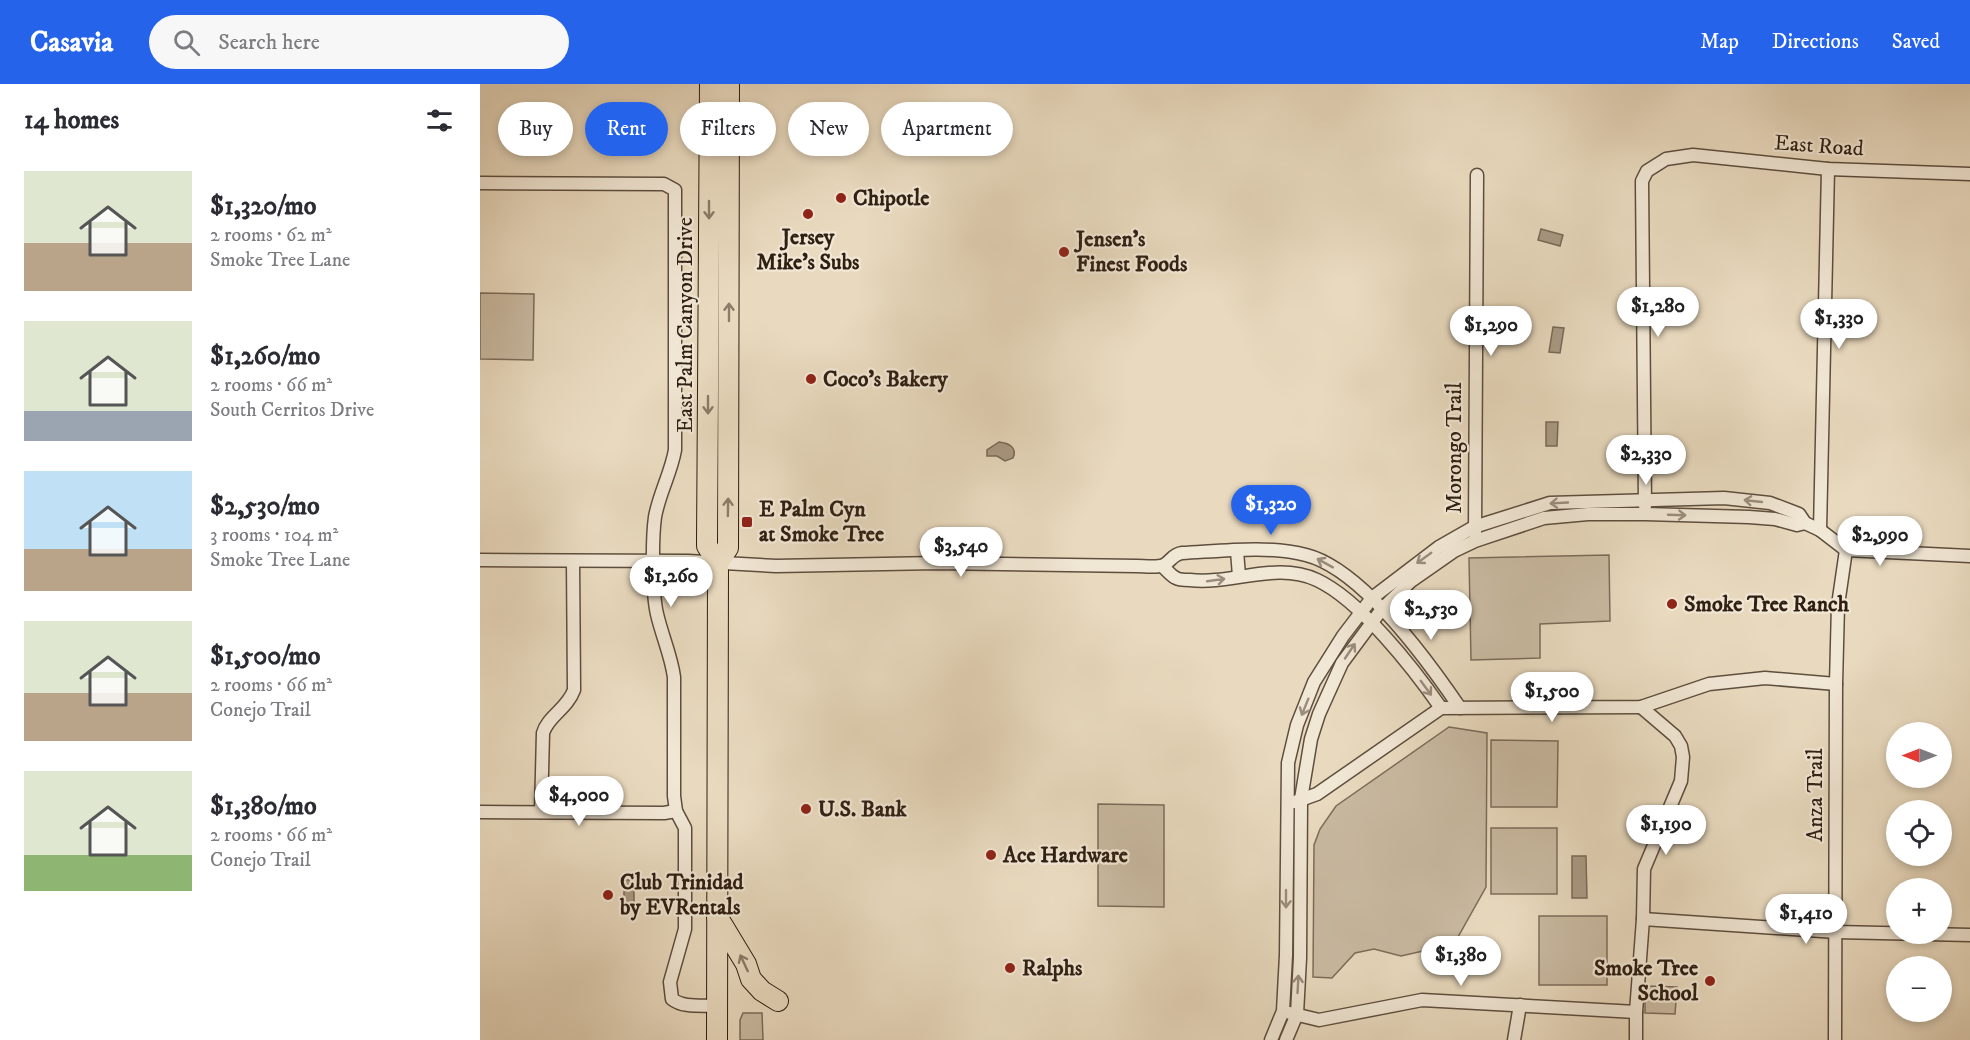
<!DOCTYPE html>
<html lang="en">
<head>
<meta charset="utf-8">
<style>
	:root { --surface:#fff; --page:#f7f7f7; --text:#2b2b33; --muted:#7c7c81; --accent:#2563eb }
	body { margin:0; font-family:"IM FELL DW Pica",serif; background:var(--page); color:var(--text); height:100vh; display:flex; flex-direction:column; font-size:22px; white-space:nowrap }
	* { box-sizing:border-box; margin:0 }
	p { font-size:20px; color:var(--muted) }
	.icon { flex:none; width:33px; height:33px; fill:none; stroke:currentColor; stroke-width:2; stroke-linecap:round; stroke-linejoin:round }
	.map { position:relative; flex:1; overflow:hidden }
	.sheet { display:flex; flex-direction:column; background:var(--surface); width:480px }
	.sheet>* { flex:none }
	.guide { position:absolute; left:18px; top:18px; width:570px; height:54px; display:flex; gap:12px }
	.needle { width:39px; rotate:270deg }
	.fabs { position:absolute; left:1406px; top:638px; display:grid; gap:12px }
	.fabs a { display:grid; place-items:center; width:66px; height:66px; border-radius:50%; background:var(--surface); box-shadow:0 3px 9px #0003; font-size:30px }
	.price { position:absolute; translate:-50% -51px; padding:0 14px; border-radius:21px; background:#fff; color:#222; font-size:20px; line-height:39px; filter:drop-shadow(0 2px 3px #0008) }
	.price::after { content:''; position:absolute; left:50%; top:36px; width:18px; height:14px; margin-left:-9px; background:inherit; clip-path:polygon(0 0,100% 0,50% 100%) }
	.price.on { background:var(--accent); color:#fff }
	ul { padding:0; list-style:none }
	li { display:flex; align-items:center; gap:18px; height:150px; padding:0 24px }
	li span { display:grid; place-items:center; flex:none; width:168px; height:120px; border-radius:0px; color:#555 }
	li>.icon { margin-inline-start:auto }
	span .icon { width:72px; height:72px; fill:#fffc; stroke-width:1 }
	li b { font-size:26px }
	h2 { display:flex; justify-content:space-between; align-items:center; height:72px; padding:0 24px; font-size:26px }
	.tag { padding:0 21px; border-radius:27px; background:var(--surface); box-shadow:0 3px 9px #0003; font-size:21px; line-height:54px }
	.tag.on { background:var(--accent); color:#fff }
	header { display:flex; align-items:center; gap:36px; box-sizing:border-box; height:84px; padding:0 30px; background:var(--accent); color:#fff }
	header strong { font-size:28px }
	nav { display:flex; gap:33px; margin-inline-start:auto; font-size:21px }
	.search { width:420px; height:54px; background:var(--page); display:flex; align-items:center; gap:15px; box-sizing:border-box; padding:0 21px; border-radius:33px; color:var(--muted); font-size:22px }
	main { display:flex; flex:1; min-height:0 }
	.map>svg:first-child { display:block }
	.green { fill:#c9baa2; stroke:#7c6c5a; stroke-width:1.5 }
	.water { fill:#aa9a85; stroke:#796957; stroke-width:1.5 }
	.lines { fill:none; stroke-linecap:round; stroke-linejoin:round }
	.street-casing { stroke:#5e4e3e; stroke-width:15 }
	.primary-casing { stroke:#2f1f13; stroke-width:22 }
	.street { stroke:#f1e7d5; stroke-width:12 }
	.primary { stroke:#e9dabf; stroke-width:20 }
	.oneway { stroke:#8c7c69 }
	.oneway2 { stroke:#9a8d7e }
	.poi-dot { fill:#8f2418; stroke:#f1e7d5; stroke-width:2 }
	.labels { text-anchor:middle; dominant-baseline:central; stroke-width:4.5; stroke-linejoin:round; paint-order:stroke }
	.street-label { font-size:22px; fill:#2f1f13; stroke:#f1e7d5 }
	.poi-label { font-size:22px; font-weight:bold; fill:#2f1f13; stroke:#f1e7d5; text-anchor:start }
</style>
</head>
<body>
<header>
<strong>Casavia</strong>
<div class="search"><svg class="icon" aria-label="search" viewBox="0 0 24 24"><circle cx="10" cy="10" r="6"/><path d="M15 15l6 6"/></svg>Search here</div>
<nav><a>Map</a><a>Directions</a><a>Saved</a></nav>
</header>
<main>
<section class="sheet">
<h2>14 homes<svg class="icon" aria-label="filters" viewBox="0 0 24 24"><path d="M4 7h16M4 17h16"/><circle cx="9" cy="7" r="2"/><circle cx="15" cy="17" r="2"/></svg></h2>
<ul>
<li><span style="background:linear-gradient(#dfe7d0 60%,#b9a48a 0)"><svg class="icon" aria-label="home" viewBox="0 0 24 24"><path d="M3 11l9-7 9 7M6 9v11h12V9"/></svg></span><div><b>$1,320/mo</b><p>2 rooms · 62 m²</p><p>Smoke Tree Lane</p></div></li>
<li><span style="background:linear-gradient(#dfe7d0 75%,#9aa5b1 0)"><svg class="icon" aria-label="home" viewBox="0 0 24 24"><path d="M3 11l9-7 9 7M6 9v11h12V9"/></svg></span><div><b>$1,260/mo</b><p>2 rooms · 66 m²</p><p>South Cerritos Drive</p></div></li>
<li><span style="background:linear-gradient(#bfe0f5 65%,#b9a48a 0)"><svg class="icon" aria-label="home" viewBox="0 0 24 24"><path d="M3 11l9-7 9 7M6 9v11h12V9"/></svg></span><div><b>$2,530/mo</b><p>3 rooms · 104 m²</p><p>Smoke Tree Lane</p></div></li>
<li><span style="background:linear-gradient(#dfe7d0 60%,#b9a48a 0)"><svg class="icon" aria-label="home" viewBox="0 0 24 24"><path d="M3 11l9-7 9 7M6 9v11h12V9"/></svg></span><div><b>$1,500/mo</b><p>2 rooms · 66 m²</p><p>Conejo Trail</p></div></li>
<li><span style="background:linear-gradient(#dfe7d0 70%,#8fb573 0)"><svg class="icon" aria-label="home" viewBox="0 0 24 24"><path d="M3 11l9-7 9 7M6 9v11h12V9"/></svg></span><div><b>$1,380/mo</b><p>2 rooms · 66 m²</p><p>Conejo Trail</p></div></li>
</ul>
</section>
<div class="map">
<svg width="1490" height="956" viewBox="0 0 1490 956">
	<rect width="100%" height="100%" fill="#e9dabf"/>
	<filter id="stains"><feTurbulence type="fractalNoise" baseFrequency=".00333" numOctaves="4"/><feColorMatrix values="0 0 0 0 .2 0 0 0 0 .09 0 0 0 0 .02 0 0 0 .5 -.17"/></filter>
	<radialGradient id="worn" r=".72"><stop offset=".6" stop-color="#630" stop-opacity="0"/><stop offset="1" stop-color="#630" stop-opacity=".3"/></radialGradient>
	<g class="green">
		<polygon points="0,209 54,210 53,276 0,275"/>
		<polygon points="1129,471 1130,537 1060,540 1060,574 991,576 989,474"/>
		<polygon points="969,643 1007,649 1006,803 974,860 921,872 894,865 875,869 852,894 833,893 834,761 840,745 856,722"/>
		<polygon points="1011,656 1078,657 1077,723 1011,723"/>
		<polygon points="618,720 684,721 684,823 618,822"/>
		<rect x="1011" y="744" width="66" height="66"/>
		<rect x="1059" y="832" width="68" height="69"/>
		<polygon points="1165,902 1197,903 1195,930 1165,929"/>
		<polygon points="263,929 282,929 283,956 260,956 260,936"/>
	</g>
	<g class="water">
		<polygon points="1061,145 1083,151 1080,162 1058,156"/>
		<polygon points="1073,243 1084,244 1080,269 1069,268"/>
		<polygon points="1066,338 1078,338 1077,362 1066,362"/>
		<path d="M 519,358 C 528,359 538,363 533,374 L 525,377 L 517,372 L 507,372 L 507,366 Z"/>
		<polygon points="1092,772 1106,772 1107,814 1092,814"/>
		<rect x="144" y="796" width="10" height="24"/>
	</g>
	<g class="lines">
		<defs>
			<g id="street">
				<path d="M 0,99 L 184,100 L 195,106 L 195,366 C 191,389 179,410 175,433 C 172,454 172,509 177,530 C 182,552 191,571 194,593 L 194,712 L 196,727 L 205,744 L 205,845 L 190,898 L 192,915 C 203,924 222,921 237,922"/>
				<polyline points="1165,422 1162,97 1167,87 1186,75 1213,71 1348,85 1490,90"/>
				<polyline points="1340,446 1348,85"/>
				<polyline points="995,450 997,91"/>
				<polyline points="757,467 759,492"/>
				<path d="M 0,476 L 208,477 L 296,482 L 457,479 L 657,482 C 664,482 677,484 684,481 C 691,477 693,470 702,469 C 741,467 789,461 826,471 C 882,485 948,577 980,624"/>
				<path d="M 682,482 C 686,485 691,492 696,494 C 699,496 706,496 710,496 C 752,501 796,477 837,496 C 880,516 934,585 961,624"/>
				<polyline points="815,718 837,710 961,624 1161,623 1229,600 1285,594 1356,600"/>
				<polyline points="0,728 184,729 196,727"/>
				<path d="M 61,728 L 63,649 C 68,632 87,625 94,606 L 93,477"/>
				<polyline points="1163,835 1356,848 1490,851"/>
				<polyline points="810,929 839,936 942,916 1156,928"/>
				<polyline points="791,956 803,927 806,871 808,679 817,641 834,598 863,552 892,514 959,463 994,443 1070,419 1244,414 1290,419 1319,430 1325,439 1340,446 1366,466 1490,472"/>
				<polyline points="806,956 817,930 820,874 821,715 831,655 839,630 862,579 902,525 931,497 974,467 995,457 1064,434 1108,430 1165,430 1269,433 1295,435 1317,441 1325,439"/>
				<polyline points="1034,956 1040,921"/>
				<polyline points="1156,956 1156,928 1163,835 1164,785 1201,697 1203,673 1201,662 1195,652 1161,623"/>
				<polyline points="1355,956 1356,600 1358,521 1366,466"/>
			</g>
			<g id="primary">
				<polyline points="230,0 227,459 227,462 238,479 237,956"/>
				<polyline points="238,479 248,464 249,0"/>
				<polyline points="237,832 266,880 271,895 282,907 298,917"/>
			</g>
		</defs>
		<use href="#street" class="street-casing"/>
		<use href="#primary" class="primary-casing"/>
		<use href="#street" class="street"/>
		<use href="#primary" class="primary"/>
	</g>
	<defs><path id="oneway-shaft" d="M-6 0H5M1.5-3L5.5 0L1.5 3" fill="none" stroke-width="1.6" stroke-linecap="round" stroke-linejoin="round" transform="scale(1.5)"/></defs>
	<g class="oneway">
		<use href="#oneway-shaft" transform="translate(229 126) rotate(90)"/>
		<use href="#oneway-shaft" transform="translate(249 228) rotate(-90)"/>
		<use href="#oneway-shaft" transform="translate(228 321) rotate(90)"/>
		<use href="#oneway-shaft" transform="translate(248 423) rotate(-89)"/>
		<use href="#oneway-shaft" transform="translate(264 879) rotate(-115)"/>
	</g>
	<g class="oneway2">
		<use href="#oneway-shaft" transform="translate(1273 417) rotate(-174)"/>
		<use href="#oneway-shaft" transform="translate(1079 419) rotate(177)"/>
		<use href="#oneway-shaft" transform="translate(1197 431) rotate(2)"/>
		<use href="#oneway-shaft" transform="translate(944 474) rotate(144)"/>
		<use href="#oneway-shaft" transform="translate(845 479) rotate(-151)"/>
		<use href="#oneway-shaft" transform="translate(736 496) rotate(-8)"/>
		<use href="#oneway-shaft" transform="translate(870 567) rotate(-56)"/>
		<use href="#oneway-shaft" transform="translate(946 604) rotate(54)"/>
		<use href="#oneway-shaft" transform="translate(825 623) rotate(112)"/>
		<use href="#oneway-shaft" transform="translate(806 815) rotate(90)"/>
		<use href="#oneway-shaft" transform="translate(818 900) rotate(-87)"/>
	</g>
	<g class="poi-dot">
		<circle cx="361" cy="114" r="6"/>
		<circle cx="328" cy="130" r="6"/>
		<circle cx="584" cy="168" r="6"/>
		<circle cx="331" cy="295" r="6"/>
		<rect x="261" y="432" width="12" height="12" rx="3"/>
		<circle cx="1192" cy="520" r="6"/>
		<circle cx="326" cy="725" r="6"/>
		<circle cx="511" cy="771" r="6"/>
		<circle cx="128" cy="811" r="6"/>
		<circle cx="530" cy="884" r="6"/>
		<circle cx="1230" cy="897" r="6"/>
	</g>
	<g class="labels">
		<g class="street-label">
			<text transform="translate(1339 62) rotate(4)">East Road</text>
			<text transform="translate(205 241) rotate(-90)">East Palm Canyon Drive</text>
			<text transform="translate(974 364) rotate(-90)">Morongo Trail</text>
			<text transform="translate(1335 711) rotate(-90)">Anza Trail</text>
		</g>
		<g class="poi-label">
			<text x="373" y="114">Chipotle</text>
			<text x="328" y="153" text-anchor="middle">Jersey<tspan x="328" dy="25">Mike's Subs</tspan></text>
			<text x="596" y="155">Jensen’s<tspan x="596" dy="25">Finest Foods</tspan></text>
			<text x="343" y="295">Coco's Bakery</text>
			<text x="279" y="425">E Palm Cyn<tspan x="279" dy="25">at Smoke Tree</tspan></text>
			<text x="1204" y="520">Smoke Tree Ranch</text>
			<text x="338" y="725">U.S. Bank</text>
			<text x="523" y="771">Ace Hardware</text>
			<text x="140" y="798">Club Trinidad<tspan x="140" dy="25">by EVRentals</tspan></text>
			<text x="542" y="884">Ralphs</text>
			<text x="1218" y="884" text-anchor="end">Smoke Tree<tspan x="1218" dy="25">School</tspan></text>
		</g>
	</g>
	<rect width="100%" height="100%" filter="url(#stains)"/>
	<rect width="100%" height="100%" fill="url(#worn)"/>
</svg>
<div class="fabs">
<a><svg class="needle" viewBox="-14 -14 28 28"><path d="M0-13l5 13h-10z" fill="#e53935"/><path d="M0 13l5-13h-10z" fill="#7c7c81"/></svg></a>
<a><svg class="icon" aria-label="locate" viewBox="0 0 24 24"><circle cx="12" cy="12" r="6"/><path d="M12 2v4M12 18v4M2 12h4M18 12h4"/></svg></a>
<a>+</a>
<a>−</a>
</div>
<b class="price" style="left:1178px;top:254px">$1,280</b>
<b class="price" style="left:1359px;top:266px">$1,330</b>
<b class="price" style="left:1011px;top:273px">$1,290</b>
<b class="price" style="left:1166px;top:402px">$2,330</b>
<b class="price on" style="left:791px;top:452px">$1,320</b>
<b class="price" style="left:1400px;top:483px">$2,990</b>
<b class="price" style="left:481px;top:494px">$3,540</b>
<b class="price" style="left:191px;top:524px">$1,260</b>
<b class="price" style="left:951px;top:557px">$2,530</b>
<b class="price" style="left:1072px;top:639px">$1,500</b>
<b class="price" style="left:99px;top:743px">$4,000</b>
<b class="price" style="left:1186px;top:772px">$1,190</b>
<b class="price" style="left:1326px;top:861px">$1,410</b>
<b class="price" style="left:981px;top:903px">$1,380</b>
<div class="guide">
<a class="tag">Buy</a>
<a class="tag on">Rent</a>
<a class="tag">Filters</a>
<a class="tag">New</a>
<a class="tag">Apartment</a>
</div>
</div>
</main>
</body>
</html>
